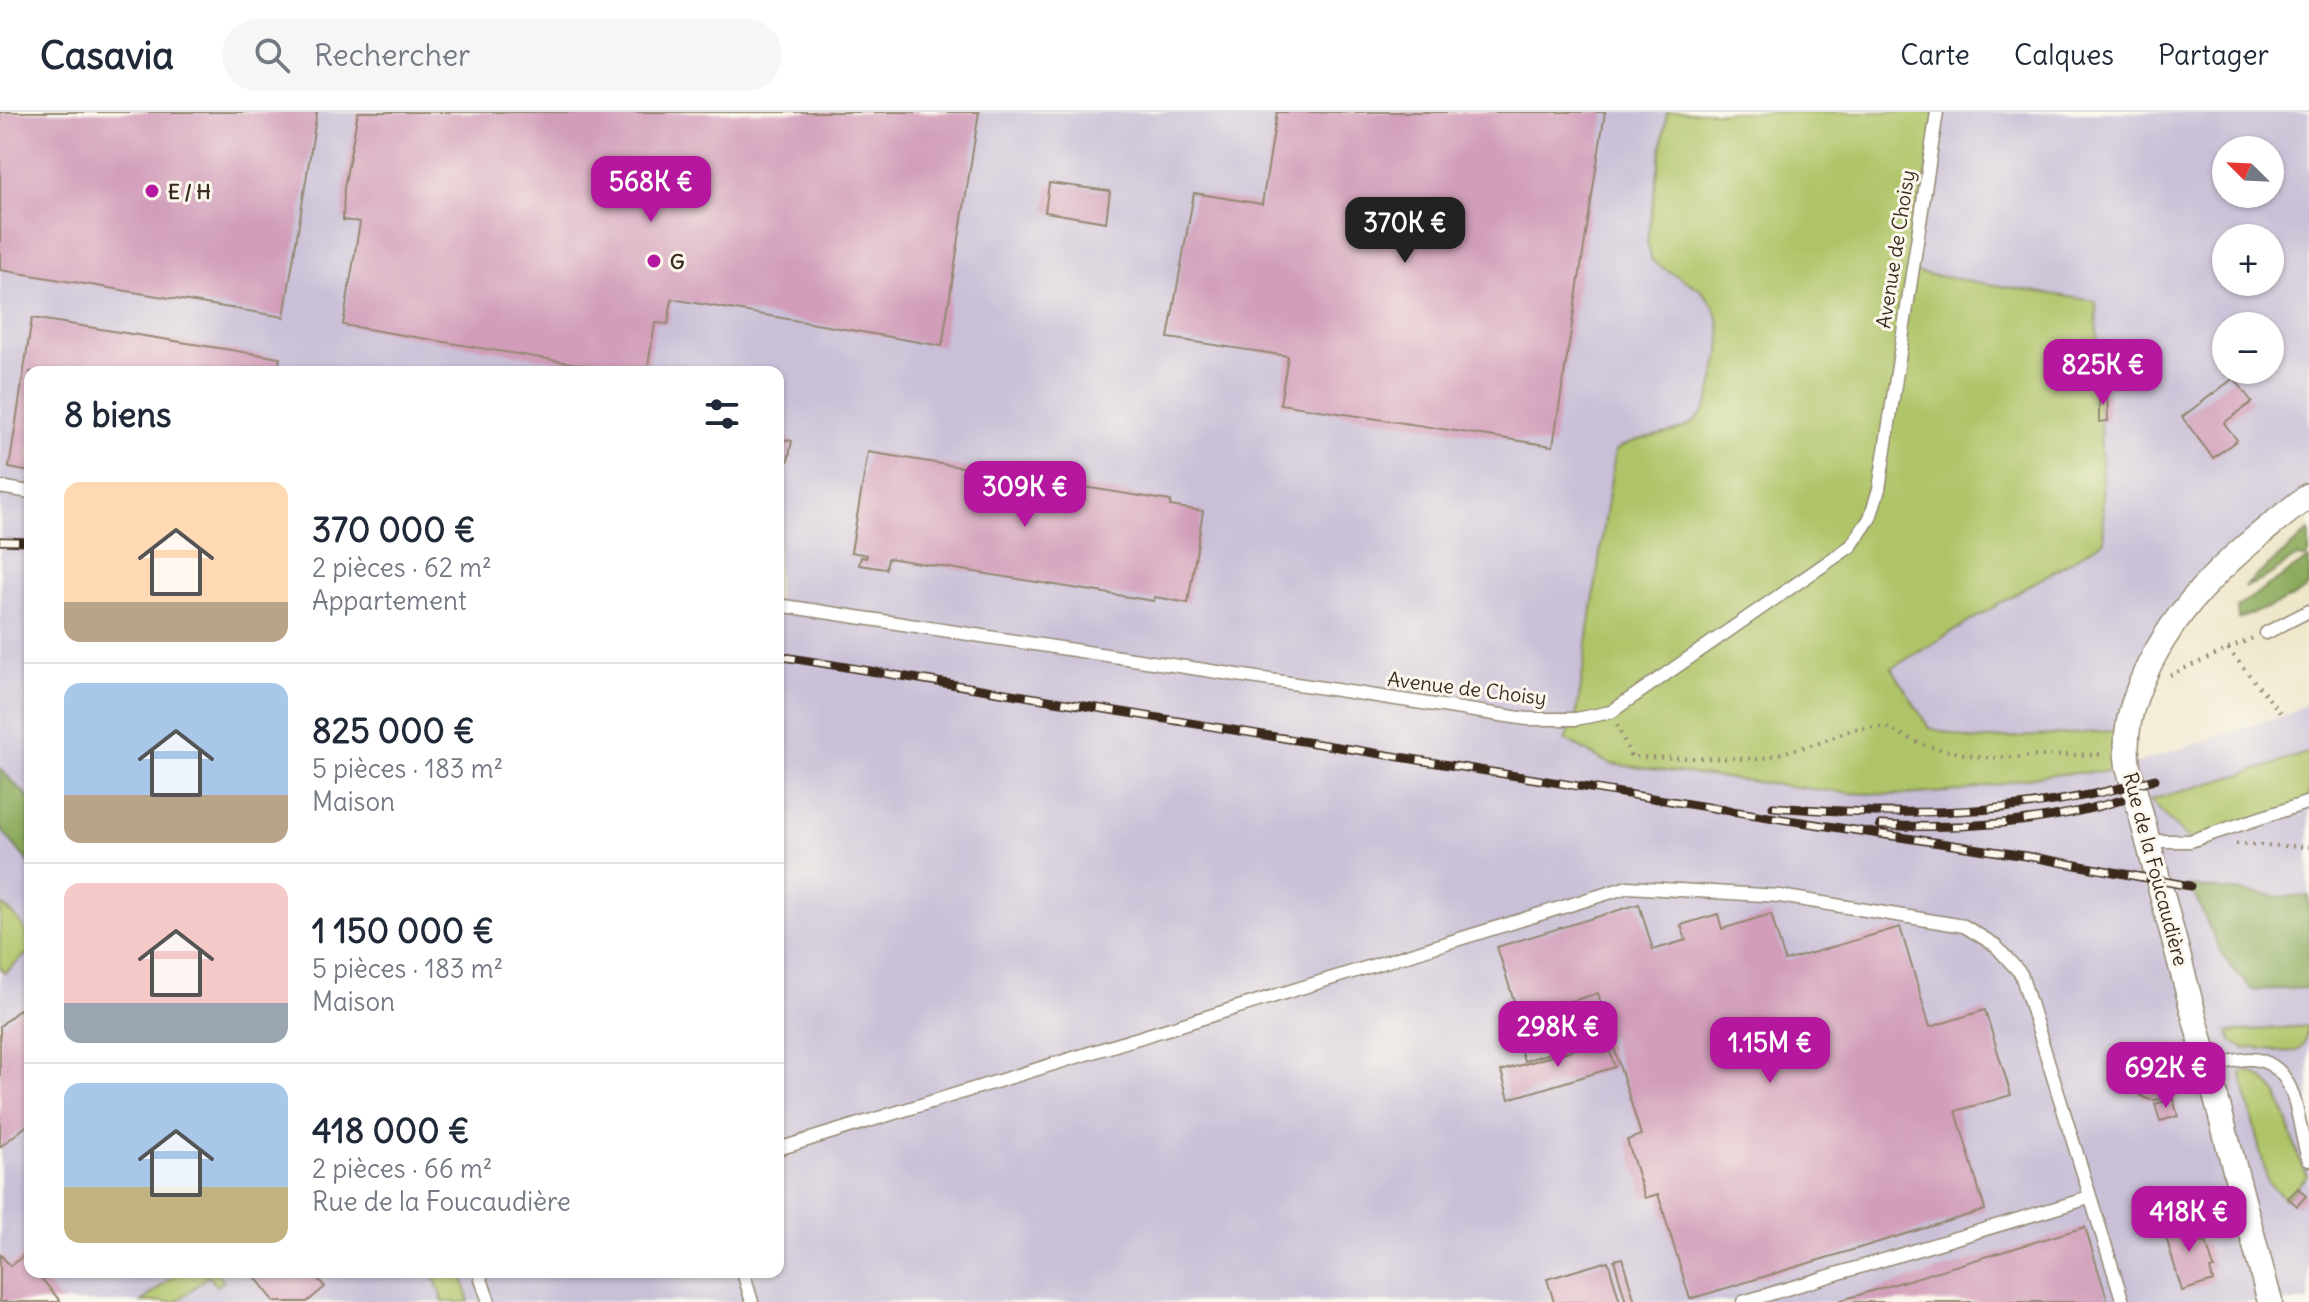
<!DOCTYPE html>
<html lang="fr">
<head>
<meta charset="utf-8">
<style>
	:root { --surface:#fff; --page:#f6f6f7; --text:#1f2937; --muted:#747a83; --line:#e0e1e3; --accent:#b5179e }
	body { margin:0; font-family:Delius,sans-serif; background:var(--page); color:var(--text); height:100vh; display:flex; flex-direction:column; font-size:30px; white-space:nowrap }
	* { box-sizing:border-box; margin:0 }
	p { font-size:26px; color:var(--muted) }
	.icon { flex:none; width:44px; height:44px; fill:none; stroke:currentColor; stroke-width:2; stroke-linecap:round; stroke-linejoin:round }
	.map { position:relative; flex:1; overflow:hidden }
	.details { position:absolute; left:24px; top:254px; width:760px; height:912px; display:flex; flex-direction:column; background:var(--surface); border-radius:16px; box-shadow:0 2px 6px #0004 }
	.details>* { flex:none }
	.needle { width:52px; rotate:294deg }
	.buttons { position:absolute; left:2212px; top:24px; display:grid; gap:16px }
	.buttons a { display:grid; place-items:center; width:72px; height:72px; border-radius:50%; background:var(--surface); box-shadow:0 2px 6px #0004; font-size:40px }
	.price { position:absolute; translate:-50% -68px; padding:0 18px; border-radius:16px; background:var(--accent); color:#fff; font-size:26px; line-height:52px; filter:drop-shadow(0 2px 4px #0008) }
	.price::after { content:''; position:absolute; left:50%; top:48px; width:24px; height:18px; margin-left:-12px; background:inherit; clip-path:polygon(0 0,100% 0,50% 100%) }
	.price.on { background:#222; color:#fff }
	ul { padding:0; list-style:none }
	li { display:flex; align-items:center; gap:24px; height:200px; padding:0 40px }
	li+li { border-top:2px solid var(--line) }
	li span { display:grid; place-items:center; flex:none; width:224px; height:160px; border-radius:16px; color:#555 }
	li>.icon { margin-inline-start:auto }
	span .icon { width:96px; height:96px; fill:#fffc; stroke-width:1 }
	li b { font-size:34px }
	h2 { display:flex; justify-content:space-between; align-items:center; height:96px; padding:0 40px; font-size:34px }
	header { display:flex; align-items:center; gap:48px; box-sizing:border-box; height:112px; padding:0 40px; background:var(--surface); border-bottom:2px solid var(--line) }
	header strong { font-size:38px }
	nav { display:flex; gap:44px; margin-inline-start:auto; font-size:28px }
	.search { width:560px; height:72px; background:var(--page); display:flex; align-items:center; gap:20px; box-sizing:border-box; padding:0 28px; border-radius:44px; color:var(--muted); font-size:30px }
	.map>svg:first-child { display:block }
	.industrial { fill:#c9bfd7; fill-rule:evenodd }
	.green { fill:#afc468; stroke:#757743; stroke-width:2 }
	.forest { fill:#8baa5c; stroke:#636a3d; stroke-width:2 }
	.building { fill:#d19db9 }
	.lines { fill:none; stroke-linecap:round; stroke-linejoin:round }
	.service-casing { stroke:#948873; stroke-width:15 }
	.minor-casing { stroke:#948873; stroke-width:27 }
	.path { stroke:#948873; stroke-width:4; stroke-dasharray:2 6; stroke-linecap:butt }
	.service { stroke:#fff; stroke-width:12 }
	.minor { stroke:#fff; stroke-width:24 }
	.rail-casing { stroke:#3b2a1e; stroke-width:9 }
	.rail { stroke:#fbf7ec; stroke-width:6; stroke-dasharray:18; stroke-linecap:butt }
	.poi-dot { fill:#b5179e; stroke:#fbf7ec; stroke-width:3 }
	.labels { text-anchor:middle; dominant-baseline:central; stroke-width:6; stroke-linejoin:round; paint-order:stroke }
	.poi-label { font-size:20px; font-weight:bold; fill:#3b2a1e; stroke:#fbf7ec; text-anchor:start }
	.street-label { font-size:20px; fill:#3b2a1e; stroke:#fbf7ec }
</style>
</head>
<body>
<header>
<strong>Casavia</strong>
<div class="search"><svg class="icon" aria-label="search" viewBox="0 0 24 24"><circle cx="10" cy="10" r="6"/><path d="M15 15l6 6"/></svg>Rechercher</div>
<nav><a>Carte</a><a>Calques</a><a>Partager</a></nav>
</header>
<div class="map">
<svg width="2309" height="1190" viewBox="0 0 2309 1190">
	<rect width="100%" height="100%" fill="#fbf7ec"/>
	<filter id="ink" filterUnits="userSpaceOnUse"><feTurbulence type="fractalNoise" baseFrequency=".0125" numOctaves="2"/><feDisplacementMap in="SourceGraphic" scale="16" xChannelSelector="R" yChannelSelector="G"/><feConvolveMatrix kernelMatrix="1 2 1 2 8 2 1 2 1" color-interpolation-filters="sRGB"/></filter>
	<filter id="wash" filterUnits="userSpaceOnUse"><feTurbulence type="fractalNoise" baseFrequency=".006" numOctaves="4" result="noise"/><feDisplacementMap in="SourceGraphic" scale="32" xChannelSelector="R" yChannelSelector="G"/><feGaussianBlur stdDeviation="1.8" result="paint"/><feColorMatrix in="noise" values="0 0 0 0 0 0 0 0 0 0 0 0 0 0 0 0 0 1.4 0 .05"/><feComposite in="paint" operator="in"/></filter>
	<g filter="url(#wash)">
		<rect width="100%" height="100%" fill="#ede6c8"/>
		<path class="industrial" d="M 0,0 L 2309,0 L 2309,383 L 2190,488 L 2127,618 L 1975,628 L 1929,616 L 1891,556 L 1770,624 L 2044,663 L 2111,659 L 2144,776 L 2160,769 L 2128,654 L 2291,601 L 2309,590 L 2309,1190 L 0,1190 ZM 2226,38 L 2270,38 L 2270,82 L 2226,82 ZM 2226,126 L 2270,126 L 2270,170 L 2226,170 ZM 2226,214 L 2270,214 L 2270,258 L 2226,258 ZM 30,260 L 778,260 L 778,1160 L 30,1160 Z"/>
		<g class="green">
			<path d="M 1667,0 L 1937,0 L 1912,160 L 2096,189 L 2104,429 L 1892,556 L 1929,616 L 1975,628 L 2127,618 L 2128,654 L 2111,659 L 2044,663 L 1962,679 L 1902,683 L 1846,681 L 1610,652 L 1565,628 L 1576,607 L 1615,339 C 1638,321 1671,327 1695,309 C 1709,298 1711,280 1715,264 C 1724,233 1726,195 1695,174 C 1681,165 1666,159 1652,149 L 1647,130 Z"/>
			<polygon points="2309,640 2309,690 2190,729 2150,688 2264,656"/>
			<path d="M 0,792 C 17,804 30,817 30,839 L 5,861 L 0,855 Z"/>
			<path d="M 2307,914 C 2307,958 2269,930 2245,937 L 2232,929 L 2228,920 Z"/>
			<path d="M 2246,959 C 2290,968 2287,1033 2308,1064 L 2285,1087 L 2268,1071 L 2241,961 Z"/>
			<polygon points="178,1160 217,1160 224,1169 217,1174 208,1164 176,1190 142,1190"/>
			<polygon points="433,1160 462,1160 469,1190 443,1190"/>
		</g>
		<g class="forest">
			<polygon points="2309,419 2309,443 2305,446 2297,445 2260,469 2244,475"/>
			<polygon points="2309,447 2309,475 2292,486 2238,507 2237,495"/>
			<polygon points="0,657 30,687 30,752 0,716"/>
			<polygon points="2190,774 2285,785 2309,784 2309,876 2252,878 2224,846"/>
		</g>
		<g id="blocks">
			<g class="building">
				<polygon points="0,0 317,0 284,205 0,158"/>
				<polygon points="358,0 979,0 942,234 672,187 668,212 655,211 647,260 624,260 343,213 360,110 343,108 344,76"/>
				<polygon points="1277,0 1605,0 1553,334 1280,292 1288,244 1168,226 1194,81 1262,92"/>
				<polygon points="1049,71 1110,79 1106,110 1045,100"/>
				<polygon points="32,206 280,246 278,260 30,260 30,360 9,356"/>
				<polygon points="2234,266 2252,290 2224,311 2237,328 2213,346 2182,305"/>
				<polygon points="2099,279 2107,279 2108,309 2099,310"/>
				<polygon points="778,326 792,329 788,349 778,347"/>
				<polygon points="868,340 1171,389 1170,394 1203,399 1188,491 1155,485 1154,489 888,446 886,457 859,453 861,445 866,446 867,443 851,440"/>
				<polygon points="1639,792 1653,838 1686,828 1681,813 1718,802 1722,817 1771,802 1785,849 1900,815 1930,915 1985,898 2011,983 1956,999 1985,1098 1690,1187 1658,1082 1645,1086 1627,1028 1641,1023 1610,923 1524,949 1515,921 1602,895 1598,881 1519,905 1497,835"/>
				<polygon points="20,897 30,909 30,1011 0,1035 0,914"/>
				<polygon points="1606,928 1615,955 1509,987 1501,959"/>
				<circle cx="2154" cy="966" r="22"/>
				<polygon points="2173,987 2178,1004 2160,1009 2155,992"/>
				<polygon points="2298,1076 2306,1084 2297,1094 2288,1086"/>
				<polygon points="2194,1105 2202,1131 2206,1130 2214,1156 2210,1157 2213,1169 2182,1179 2163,1115"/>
				<polygon points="2085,1115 2108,1190 1838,1190 1838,1189"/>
				<polygon points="0,1142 10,1154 23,1144 30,1152 30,1160 36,1160 61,1190 0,1190"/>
				<polygon points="1622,1146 1635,1190 1626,1190 1614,1148"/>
				<polygon points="1608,1149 1620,1190 1554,1190 1547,1167"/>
				<polygon points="251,1160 312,1160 325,1175 307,1190 275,1190"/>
			</g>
		</g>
	</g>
	<g filter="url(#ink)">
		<use href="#blocks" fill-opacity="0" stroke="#948873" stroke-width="2"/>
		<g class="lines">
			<defs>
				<g id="service">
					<polyline points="0,375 30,380"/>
					<polyline points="778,493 1527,607 1576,607 1611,600 1851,434 1870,406 1879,377 1937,0"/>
					<polyline points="2266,521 2309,499"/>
					<polyline points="2150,729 2190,729 2309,690"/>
					<path d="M 2209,954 C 2222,952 2239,946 2252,947 C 2302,952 2295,1014 2309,1048"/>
					<polyline points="778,1037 1628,775 1780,784 1964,814 1995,833 2021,862 2123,1190"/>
					<polyline points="482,1160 481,1167 489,1190"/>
					<polyline points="743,1160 752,1190"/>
					<polyline points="1743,1190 2089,1086"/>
				</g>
				<path id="minor" d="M 2270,1190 L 2128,654 C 2123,622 2131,593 2144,564 C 2180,483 2242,436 2309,383"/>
			</defs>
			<use href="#service" class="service-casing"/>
			<use href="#minor" class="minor-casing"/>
			<g class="path">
				<polyline points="2228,537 2283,604"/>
				<polyline points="2170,563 2253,526"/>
				<polyline points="1617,613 1631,645 1760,647 1819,631 1854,617 1871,615 1887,616 1926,634 1984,646 2105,642"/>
				<polyline points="2236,732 2309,735"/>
				<polyline points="353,1164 356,1160"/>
			</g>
			<use href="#service" class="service"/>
			<use href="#minor" class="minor"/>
			<defs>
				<g id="rail">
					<polyline points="0,429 30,430"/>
					<polyline points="778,544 1781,707 2032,745 2190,774"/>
					<path d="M 1773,695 C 1907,705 2025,704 2155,667"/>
					<path d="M 1880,713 C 1960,718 2046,711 2122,688"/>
				</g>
			</defs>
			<use href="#rail" class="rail-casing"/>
			<use href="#rail" class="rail"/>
		</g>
	</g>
	<g class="poi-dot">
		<circle cx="152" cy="79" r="8"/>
		<circle cx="654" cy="149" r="8"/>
	</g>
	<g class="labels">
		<g class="poi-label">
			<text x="168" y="79">E / H</text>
			<text x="670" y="149">G</text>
		</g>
		<g class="street-label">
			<text transform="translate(1895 137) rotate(-81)">Avenue de Choisy</text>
			<text transform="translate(1467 576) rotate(7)">Avenue de Choisy</text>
			<text transform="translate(2156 757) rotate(75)">Rue de la Foucaudière</text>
		</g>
	</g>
</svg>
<div class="buttons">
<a><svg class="needle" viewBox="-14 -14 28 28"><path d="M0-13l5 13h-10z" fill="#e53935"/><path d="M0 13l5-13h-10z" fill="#747a83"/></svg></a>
<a>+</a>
<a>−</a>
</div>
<b class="price" style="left:651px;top:112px">568K €</b>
<b class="price on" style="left:1405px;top:153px">370K €</b>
<b class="price" style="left:2103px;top:295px">825K €</b>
<b class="price" style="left:1025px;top:417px">309K €</b>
<b class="price" style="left:1558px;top:957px">298K €</b>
<b class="price" style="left:1770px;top:973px">1.15M €</b>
<b class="price" style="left:2166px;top:998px">692K €</b>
<b class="price" style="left:2189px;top:1142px">418K €</b>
<section class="details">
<h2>8 biens<svg class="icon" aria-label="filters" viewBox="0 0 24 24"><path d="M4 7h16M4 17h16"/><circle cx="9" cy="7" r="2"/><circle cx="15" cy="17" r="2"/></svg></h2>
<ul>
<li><span style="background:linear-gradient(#ffd9b3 75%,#b9a48a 0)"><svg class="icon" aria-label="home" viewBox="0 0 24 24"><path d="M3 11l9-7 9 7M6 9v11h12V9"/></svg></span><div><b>370 000 €</b><p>2 pièces · 62 m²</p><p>Appartement</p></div></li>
<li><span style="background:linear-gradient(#a9c7e8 70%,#b9a48a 0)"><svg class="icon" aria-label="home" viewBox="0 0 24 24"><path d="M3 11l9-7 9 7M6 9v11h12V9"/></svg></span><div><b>825 000 €</b><p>5 pièces · 183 m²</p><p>Maison</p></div></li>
<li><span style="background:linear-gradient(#f6c9c9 75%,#9aa5b1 0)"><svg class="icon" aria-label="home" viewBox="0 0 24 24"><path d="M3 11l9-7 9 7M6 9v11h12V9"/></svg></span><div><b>1 150 000 €</b><p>5 pièces · 183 m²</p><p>Maison</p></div></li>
<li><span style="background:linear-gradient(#a9c7e8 65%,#c2b280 0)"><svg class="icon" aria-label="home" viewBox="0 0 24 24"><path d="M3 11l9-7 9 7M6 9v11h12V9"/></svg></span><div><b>418 000 €</b><p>2 pièces · 66 m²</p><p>Rue de la Foucaudière</p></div></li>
</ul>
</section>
</div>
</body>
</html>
